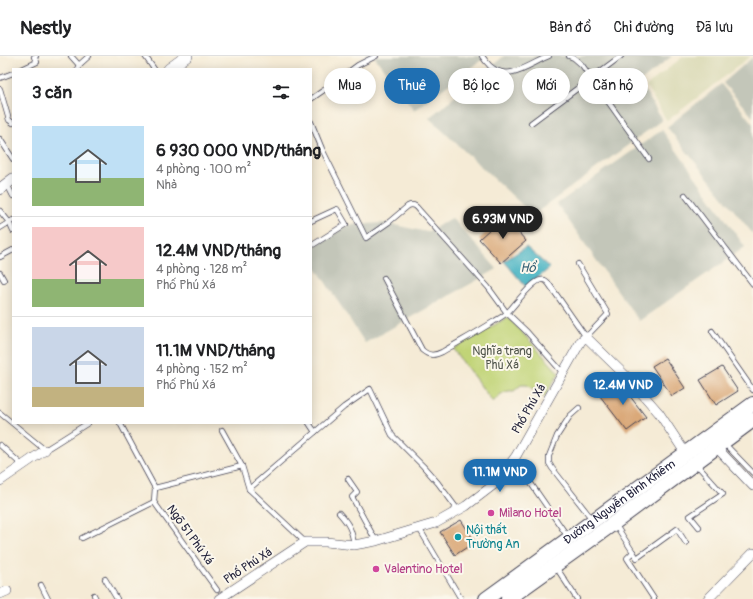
<!DOCTYPE html>
<html lang="vi">
<head>
<meta charset="utf-8">
<style>
	:root { --surface:#fff; --page:#f6f6f6; --text:#202124; --muted:#757577; --line:#e0e0e0; --accent:#1f6fb2 }
	body { margin:0; font-family:Pangolin,sans-serif; background:var(--page); color:var(--text); height:100vh; display:flex; flex-direction:column; font-size:15px; white-space:nowrap }
	* { box-sizing:border-box; margin:0 }
	p { font-size:13px; color:var(--muted) }
	.icon { flex:none; width:22px; height:22px; fill:none; stroke:currentColor; stroke-width:2; stroke-linecap:round; stroke-linejoin:round }
	.map { position:relative; flex:1; overflow:hidden }
	.side { position:absolute; left:12px; top:12px; width:300px; height:356px; display:flex; flex-direction:column; background:var(--surface); border-radius:0px; box-shadow:0 2px 10px #0003 }
	.side>* { flex:none }
	.hud { position:absolute; left:324px; top:12px; width:369px; height:36px; display:flex; gap:8px }
	.price { position:absolute; translate:-50% -34px; padding:0 9px; border-radius:14px; background:var(--accent); color:#fff; font-size:13px; line-height:26px; filter:drop-shadow(0 1px 2px #0008) }
	.price::after { content:''; position:absolute; left:50%; top:24px; width:12px; height:9px; margin-left:-6px; background:inherit; clip-path:polygon(0 0,100% 0,50% 100%) }
	.price.active { background:#222; color:#fff }
	ul { padding:0; list-style:none }
	li { display:flex; align-items:center; gap:12px; height:100px; padding:0 20px }
	li+li { border-top:1px solid var(--line) }
	li span { display:grid; place-items:center; flex:none; width:112px; height:80px; border-radius:0px; color:#555 }
	li>.icon { margin-inline-start:auto }
	span .icon { width:48px; height:48px; fill:#fffc; stroke-width:1 }
	li b { font-size:17px }
	h2 { display:flex; justify-content:space-between; align-items:center; height:48px; padding:0 20px; font-size:17px }
	.pill { padding:0 14px; border-radius:18px; background:var(--surface); box-shadow:0 2px 10px #0003; font-size:14px; line-height:36px }
	.pill.active { background:var(--accent); color:#fff }
	header { display:flex; align-items:center; gap:24px; box-sizing:border-box; height:56px; padding:0 20px; background:var(--surface); border-bottom:1px solid var(--line) }
	header strong { font-size:19px }
	nav { display:flex; gap:22px; margin-inline-start:auto; font-size:14px }
	.map>svg:first-child { display:block }
	.built { fill:#deddbb }
	.industrial { fill:#c3c6b9 }
	.green { fill:#c1d477; stroke:#727b59 }
	.water { fill:#45b2c2; stroke:#346a7e }
	.building { fill:#daa979 }
	.lines { fill:none; stroke-linecap:round; stroke-linejoin:round }
	.service-casing { stroke:#424052; stroke-width:6 }
	.minor-casing { stroke:#424052; stroke-width:10 }
	.tertiary-casing { stroke:#424052; stroke-width:12 }
	.trunk-casing { stroke:#424052; stroke-width:16 }
	.service { stroke:#fff; stroke-width:4.5 }
	.minor { stroke:#fff; stroke-width:9 }
	.tertiary { stroke:#fff; stroke-width:11 }
	.trunk { stroke:#fff; stroke-width:14 }
	.hotel-dot { fill:#d1479c; stroke:#fbf7ec; stroke-width:1.5 }
	.culture-dot { fill:#0f9aa8; stroke:#fbf7ec; stroke-width:1.5 }
	.labels { text-anchor:middle; dominant-baseline:central; stroke-width:4; stroke-linejoin:round; paint-order:stroke }
	.park-label { font-size:12px; fill:#52574d; stroke:#fbf7ec }
	.street-label { font-size:12px; fill:#22223b; stroke:#fbf7ec }
	.hotel-label { font-size:12px; fill:#b23c85; stroke:#fbf7ec; text-anchor:start }
	.culture-label { font-size:12px; fill:#0d838f; stroke:#fbf7ec; text-anchor:start }
	.water-label { font-size:13px; font-style:italic; fill:#305c71; stroke:#fbf7ec }
</style>
</head>
<body>
<header>
<strong>Nestly</strong>
<nav><a>Bản đồ</a><a>Chỉ đường</a><a>Đã lưu</a></nav>
</header>
<div class="map">
<svg width="753" height="543" viewBox="0 0 753 543">
	<rect width="100%" height="100%" fill="#fbf7ec"/>
	<filter id="ink" filterUnits="userSpaceOnUse"><feTurbulence type="fractalNoise" baseFrequency=".025" numOctaves="2"/><feDisplacementMap in="SourceGraphic" scale="8" xChannelSelector="R" yChannelSelector="G"/><feConvolveMatrix kernelMatrix="1 2 1 2 8 2 1 2 1" color-interpolation-filters="sRGB"/></filter>
	<filter id="wash" filterUnits="userSpaceOnUse"><feTurbulence type="fractalNoise" baseFrequency=".012" numOctaves="4" result="noise"/><feDisplacementMap in="SourceGraphic" scale="16" xChannelSelector="R" yChannelSelector="G"/><feGaussianBlur stdDeviation="0.9" result="paint"/><feColorMatrix in="noise" values="0 0 0 0 0 0 0 0 0 0 0 0 0 0 0 0 0 1.4 0 .05"/><feComposite in="paint" operator="in"/></filter>
	<g filter="url(#wash)">
		<rect width="100%" height="100%" fill="#f5ebd6"/>
		<polygon class="built" points="684,0 751,0 667,65 646,30"/>
		<g class="industrial">
			<polygon points="374,0 487,0 414,54"/>
			<polygon points="504,0 672,0 640,26 662,64 533,159 429,62"/>
			<polygon points="753,1 753,61 723,27"/>
			<polygon points="721,28 753,68 753,178 667,71"/>
			<polygon points="662,74 745,191 639,265 557,148"/>
			<polygon points="452,162 497,213 365,287 311,204 311,192 347,169 385,167 427,176"/>
		</g>
		<path class="green" d="M 508,261 L 559,317 L 544,341 L 527,329 L 521,329 L 514,335 C 503,334 500,339 493,346 L 453,293 Z"/>
		<polygon class="water" points="526,191 550,212 526,231 504,205"/>
		<g id="blocks">
			<g class="building">
				<polygon points="504,160 526,185 501,207 479,183"/>
				<polygon points="665,302 685,332 672,340 652,310"/>
				<polygon points="722,311 738,335 716,349 700,324"/>
				<polygon points="619,326 646,361 627,375 600,340"/>
				<polygon points="461,464 475,486 455,499 440,476"/>
			</g>
		</g>
	</g>
	<g filter="url(#ink)">
		<use href="#blocks" fill-opacity="0" stroke="#424052" stroke-width="1"/>
		<g class="lines">
			<defs>
				<g id="service">
					<polyline points="71,0 79,9"/>
					<polyline points="145,0 154,13"/>
					<path d="M 482,0 C 484,3 487,7 490,10 C 508,27 531,7 549,0"/>
					<polyline points="569,0 574,2 582,9 649,103"/>
					<polyline points="22,13 37,6 34,1 36,0"/>
					<polyline points="77,13 79,9 89,0"/>
					<polyline points="0,22 13,17"/>
					<polyline points="0,33 9,64 13,67"/>
					<polyline points="311,43 324,34 358,9 376,0"/>
					<path d="M 311,66 L 322,93 L 366,182 L 389,166 L 408,150 C 414,147 417,151 420,155 L 488,231 L 507,257 L 527,276 L 563,317"/>
					<polyline points="531,67 621,0"/>
					<polyline points="0,83 13,103"/>
					<polyline points="7,128 13,140"/>
					<polyline points="685,139 753,228"/>
					<polyline points="0,155 9,166 13,175"/>
					<polyline points="311,165 337,153 346,168 311,190"/>
					<polyline points="0,172 13,164"/>
					<polyline points="0,201 13,194"/>
					<polyline points="0,217 4,224"/>
					<path d="M 384,222 L 422,294 C 429,300 434,300 442,296 C 459,286 476,277 493,266 C 498,263 504,260 508,256 C 515,249 532,225 541,224 C 545,223 547,225 549,228 L 586,281 L 608,258 L 578,208"/>
					<polyline points="712,275 753,334"/>
					<polyline points="579,352 570,360 557,380 549,400 549,407 552,412 592,463"/>
					<polyline points="0,357 45,394 88,367"/>
					<polyline points="120,367 155,432 154,446 217,534"/>
					<polyline points="309,367 315,376"/>
					<polyline points="222,374 242,410 249,433 305,486"/>
					<polyline points="724,387 753,417"/>
					<polyline points="0,389 23,410"/>
					<polyline points="696,408 723,438 690,460 699,471"/>
					<polyline points="523,416 568,481"/>
					<polyline points="348,423 357,436 352,441 376,485"/>
					<polyline points="155,432 242,410"/>
					<polyline points="249,433 344,351 370,333 392,379 423,410 438,427 458,454"/>
					<path d="M 339,457 C 349,468 352,474 354,489"/>
					<polyline points="615,468 633,496 627,502 654,543"/>
					<polyline points="419,472 461,543"/>
					<polyline points="82,482 154,446"/>
					<polyline points="633,496 637,502 677,473 686,487"/>
					<polyline points="556,511 577,543"/>
					<polyline points="105,523 117,543"/>
					<polyline points="41,529 48,543"/>
					<polyline points="94,539 96,543"/>
				</g>
				<g id="minor">
					<polyline points="716,391 753,430"/>
					<polyline points="0,425 45,394"/>
					<polyline points="0,538 7,535"/>
					<polyline points="219,543 305,486 326,486 354,489 376,485 436,467 466,450 496,427 516,400 581,285 586,281 631,325 659,357 686,398"/>
					<polyline points="708,543 753,497"/>
				</g>
				<g id="tertiary">
					<polyline points="169,13 187,0"/>
					<polyline points="0,133 13,123"/>
				</g>
				<g id="trunk">
					<path id="s1" d="M 486,543 C 574,478 664,414 753,348"/>
					<polyline points="508,543 614,467 753,364"/>
				</g>
			</defs>
			<use href="#service" class="service-casing"/>
			<use href="#minor" class="minor-casing"/>
			<use href="#tertiary" class="tertiary-casing"/>
			<use href="#trunk" class="trunk-casing"/>
			<use href="#service" class="service"/>
			<use href="#minor" class="minor"/>
			<use href="#tertiary" class="tertiary"/>
			<use href="#trunk" class="trunk"/>
		</g>
	</g>
	<g class="hotel-dot">
		<circle cx="491" cy="457" r="4"/>
		<circle cx="376" cy="513" r="4"/>
	</g>
	<circle class="culture-dot" cx="458" cy="481" r="4"/>
	<g class="labels">
		<g class="park-label">
			<text x="502" y="295">Nghĩa trang<tspan x="502" dy="14">Phú Xá</tspan></text>
		</g>
		<g class="street-label">
			<text transform="translate(529 353) rotate(-60)">Phố Phú Xá</text>
			<text stroke="none"><textPath href="#s1" startOffset="165">Đường Nguyễn Bỉnh Khiêm</textPath></text>
			<text transform="translate(190 479) rotate(54)">Ngõ 51 Phú Xá</text>
			<text transform="translate(248 510) rotate(-33)">Phố Phú Xá</text>
		</g>
		<g class="hotel-label">
			<text x="499" y="457">Milano Hotel</text>
			<text x="384" y="513">Valentino Hotel</text>
		</g>
		<g class="culture-label">
			<text x="466" y="474">Nội thất<tspan x="466" dy="14">Trường An</tspan></text>
		</g>
		<g class="water-label">
			<text x="528" y="212">Hồ</text>
		</g>
	</g>
</svg>
<b class="price active" style="left:503px;top:184px">6.93M VND</b>
<b class="price" style="left:623px;top:350px">12.4M VND</b>
<b class="price" style="left:500px;top:437px">11.1M VND</b>
<div class="hud">
<a class="pill">Mua</a>
<a class="pill active">Thuê</a>
<a class="pill">Bộ lọc</a>
<a class="pill">Mới</a>
<a class="pill">Căn hộ</a>
</div>
<section class="side">
<h2>3 căn<svg class="icon" aria-label="filters" viewBox="0 0 24 24"><path d="M4 7h16M4 17h16"/><circle cx="9" cy="7" r="2"/><circle cx="15" cy="17" r="2"/></svg></h2>
<ul>
<li><span style="background:linear-gradient(#bfe0f5 65%,#8fb573 0)"><svg class="icon" aria-label="home" viewBox="0 0 24 24"><path d="M3 11l9-7 9 7M6 9v11h12V9"/></svg></span><div><b>6 930 000 VND/tháng</b><p>4 phòng · 100 m²</p><p>Nhà</p></div></li>
<li><span style="background:linear-gradient(#f6c9c9 65%,#8fb573 0)"><svg class="icon" aria-label="home" viewBox="0 0 24 24"><path d="M3 11l9-7 9 7M6 9v11h12V9"/></svg></span><div><b>12.4M VND/tháng</b><p>4 phòng · 128 m²</p><p>Phố Phú Xá</p></div></li>
<li><span style="background:linear-gradient(#c9d6e8 75%,#c2b280 0)"><svg class="icon" aria-label="home" viewBox="0 0 24 24"><path d="M3 11l9-7 9 7M6 9v11h12V9"/></svg></span><div><b>11.1M VND/tháng</b><p>4 phòng · 152 m²</p><p>Phố Phú Xá</p></div></li>
</ul>
</section>
</div>
</body>
</html>
